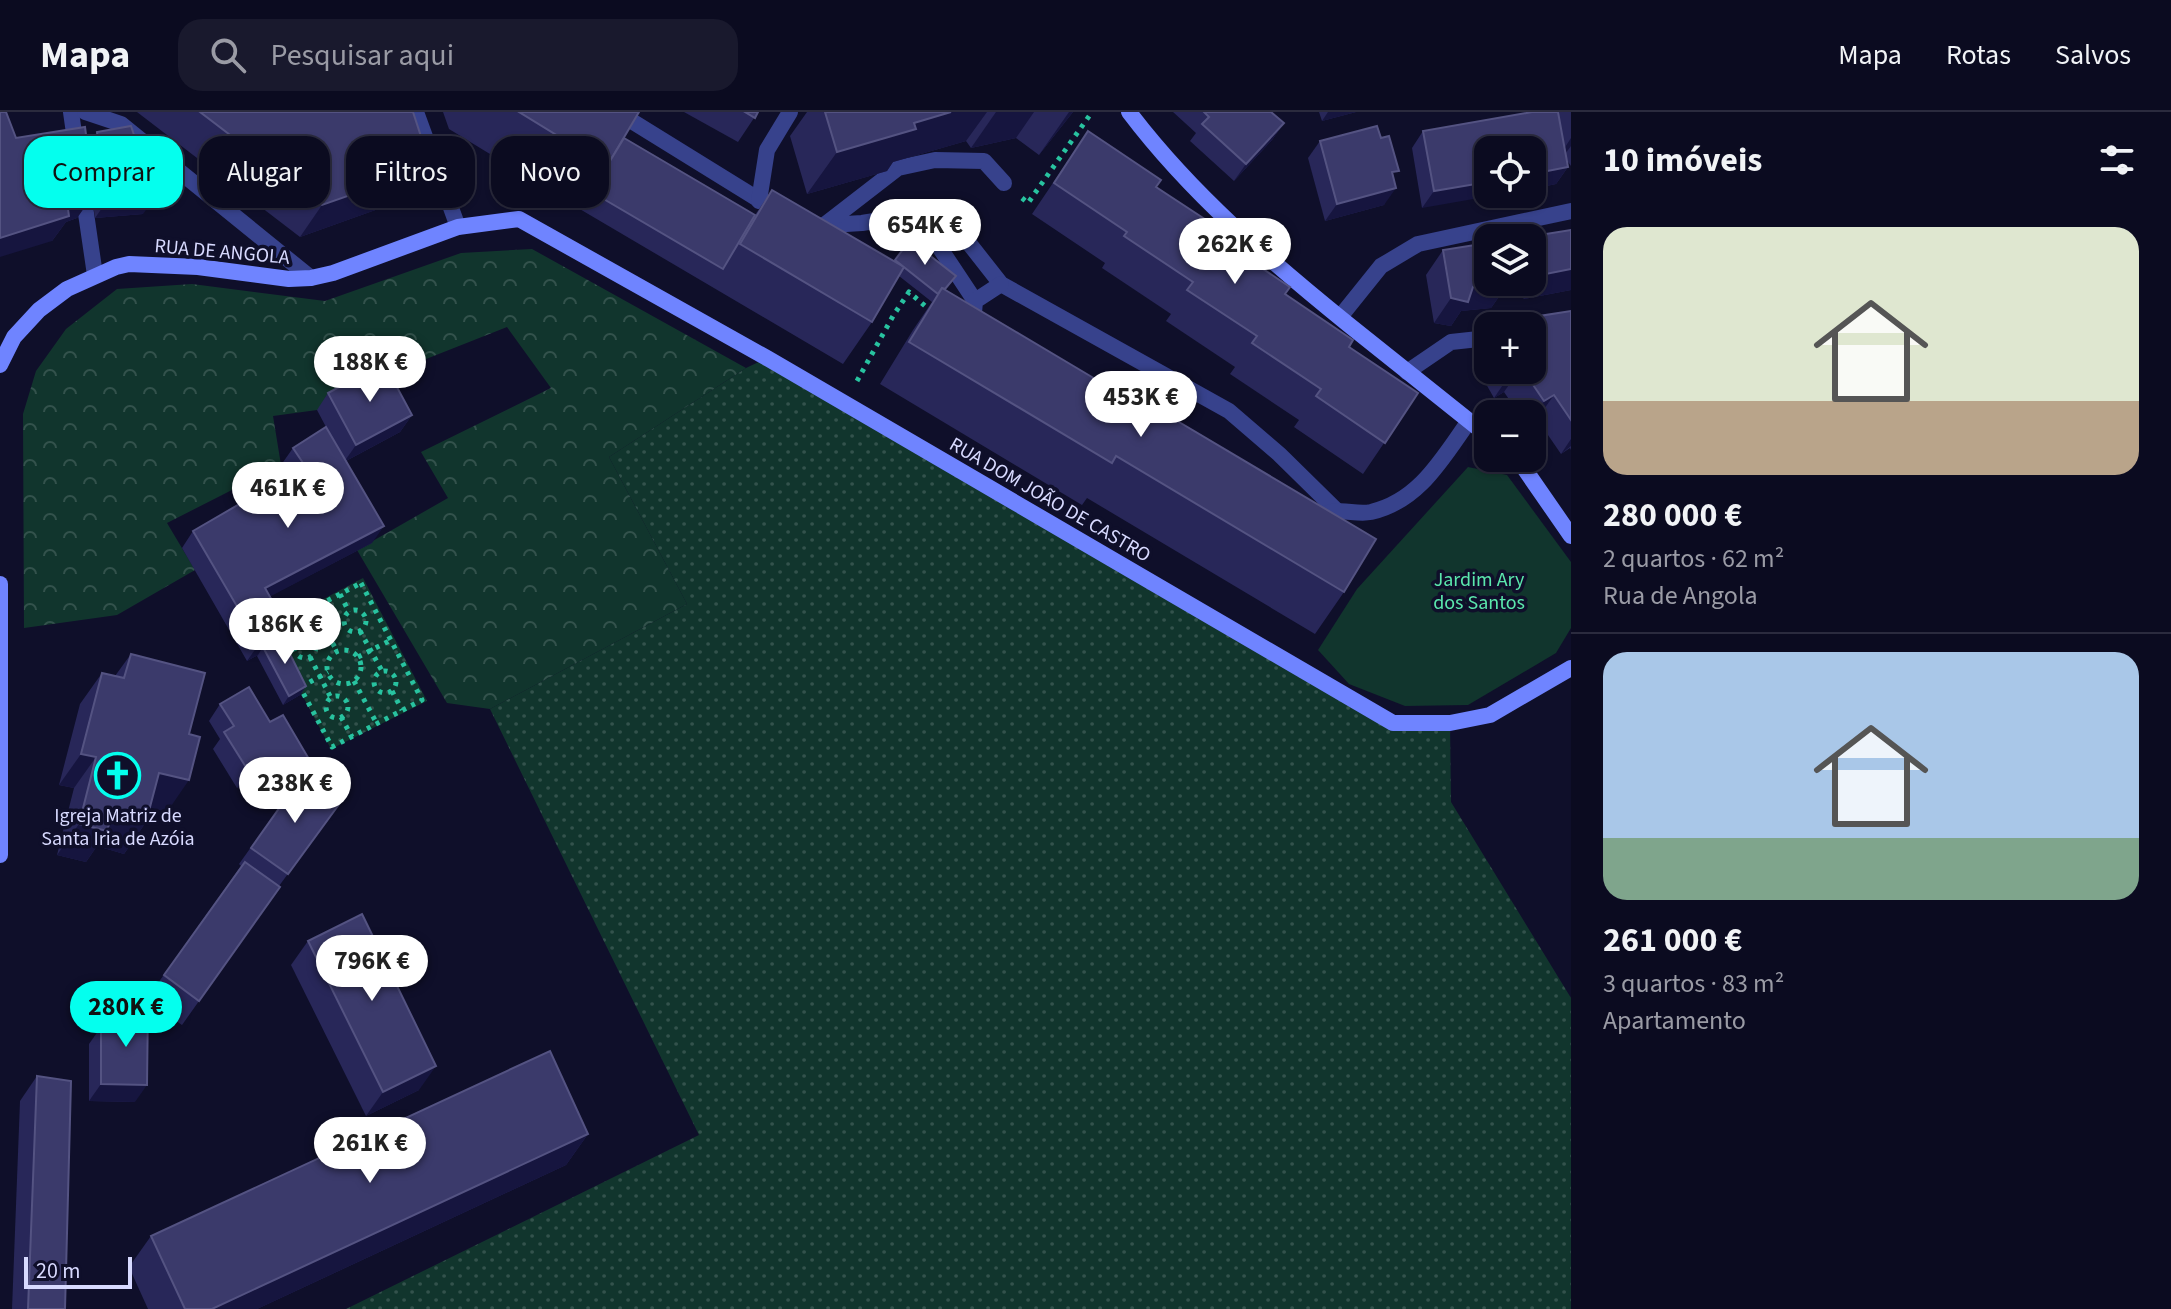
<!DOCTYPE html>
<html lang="pt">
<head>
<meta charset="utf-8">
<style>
	:root { --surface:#0b0b20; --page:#19192d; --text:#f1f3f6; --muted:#9a9ba5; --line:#2b2b3e; --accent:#04ffee }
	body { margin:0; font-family:"Source Sans 3",sans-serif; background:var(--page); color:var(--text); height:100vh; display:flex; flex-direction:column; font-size:30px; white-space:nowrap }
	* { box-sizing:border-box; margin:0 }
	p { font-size:26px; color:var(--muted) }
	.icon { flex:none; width:44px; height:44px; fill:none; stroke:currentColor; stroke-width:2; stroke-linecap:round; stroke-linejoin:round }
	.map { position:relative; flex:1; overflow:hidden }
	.drawer { display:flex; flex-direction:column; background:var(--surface); width:600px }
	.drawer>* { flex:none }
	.guide { position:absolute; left:24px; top:24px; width:760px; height:72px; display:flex; gap:16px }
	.tools { position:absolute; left:1474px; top:24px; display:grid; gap:16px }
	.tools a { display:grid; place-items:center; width:72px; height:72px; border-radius:16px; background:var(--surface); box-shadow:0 2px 6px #0004,0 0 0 2px var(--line); font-size:40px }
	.scale { position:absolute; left:24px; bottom:20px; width:108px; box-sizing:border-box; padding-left:8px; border:4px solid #d8daff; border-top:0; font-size:22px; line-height:28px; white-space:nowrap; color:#d8daff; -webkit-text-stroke:6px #0f0f2a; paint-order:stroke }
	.price { position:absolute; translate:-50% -68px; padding:0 18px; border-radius:28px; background:#fff; color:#222; font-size:26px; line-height:52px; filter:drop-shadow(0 2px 4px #0008) }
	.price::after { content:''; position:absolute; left:50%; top:48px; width:24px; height:18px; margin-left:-12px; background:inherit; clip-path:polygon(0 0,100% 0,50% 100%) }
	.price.active { background:var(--accent); color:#111 }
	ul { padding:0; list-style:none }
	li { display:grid; align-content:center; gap:16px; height:424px; padding:0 32px }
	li+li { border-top:2px solid var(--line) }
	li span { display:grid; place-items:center; height:248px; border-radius:24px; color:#555 }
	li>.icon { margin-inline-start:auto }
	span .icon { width:144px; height:144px; fill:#fffc; stroke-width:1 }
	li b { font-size:34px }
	h2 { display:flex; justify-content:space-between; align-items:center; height:96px; padding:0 32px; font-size:34px }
	.tag { padding:0 28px; border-radius:24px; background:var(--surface); box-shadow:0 2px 6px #0004,0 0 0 2px var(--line); font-size:28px; line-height:72px }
	.tag.active { background:var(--accent); color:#111 }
	header { display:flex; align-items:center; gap:48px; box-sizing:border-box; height:112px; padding:0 40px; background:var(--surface); border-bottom:2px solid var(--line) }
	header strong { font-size:38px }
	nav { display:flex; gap:44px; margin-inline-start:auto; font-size:28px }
	.search { width:560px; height:72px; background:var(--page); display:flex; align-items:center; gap:20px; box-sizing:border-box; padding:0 28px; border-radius:24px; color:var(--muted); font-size:30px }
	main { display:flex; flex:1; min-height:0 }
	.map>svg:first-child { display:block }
	.grass { fill:url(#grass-dots) }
	.forest { fill:url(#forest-crowns) }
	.garden { fill:#11352d }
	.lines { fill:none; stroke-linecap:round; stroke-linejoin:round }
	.path { stroke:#28c3a0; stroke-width:5; stroke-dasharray:4 6; stroke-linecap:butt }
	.street { stroke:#37428c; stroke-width:16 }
	.secondary { stroke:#6f84ff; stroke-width:16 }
	.wall { fill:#282759 }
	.shaded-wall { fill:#16153f }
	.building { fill:#3b3a6b; stroke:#545382; stroke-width:2 }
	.labels { text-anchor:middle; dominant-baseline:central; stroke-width:7; stroke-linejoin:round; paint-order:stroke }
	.street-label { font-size:20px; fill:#d8daff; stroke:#0f0f2a }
	.park-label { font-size:20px; fill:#5be8ad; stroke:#0f0f2a }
	.poi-label { font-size:20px; fill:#d8daff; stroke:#0f0f2a }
</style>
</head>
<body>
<header>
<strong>Mapa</strong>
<div class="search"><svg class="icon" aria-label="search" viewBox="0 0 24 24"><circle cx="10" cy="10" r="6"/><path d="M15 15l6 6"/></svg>Pesquisar aqui</div>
<nav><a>Mapa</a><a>Rotas</a><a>Salvos</a></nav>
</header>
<main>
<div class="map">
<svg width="1571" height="1197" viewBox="0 0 1571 1197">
	<defs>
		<pattern id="grass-dots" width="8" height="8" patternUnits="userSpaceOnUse" patternTransform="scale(2)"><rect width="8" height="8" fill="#11352d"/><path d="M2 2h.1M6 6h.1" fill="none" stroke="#33524c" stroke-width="1.8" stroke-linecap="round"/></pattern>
		<pattern id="forest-crowns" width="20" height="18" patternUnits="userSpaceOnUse" patternTransform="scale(2)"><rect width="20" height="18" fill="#11352d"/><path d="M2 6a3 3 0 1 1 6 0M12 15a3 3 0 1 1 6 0" fill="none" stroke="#33524c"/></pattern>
	</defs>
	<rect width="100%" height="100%" fill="#0f0f2a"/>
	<g class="grass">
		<polygon points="767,246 1393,610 1450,611 1451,690 1571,886 1571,1197 346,1197 699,1023 490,597 687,492 609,345 746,256"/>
		<polygon points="363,466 427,589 331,637 267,517"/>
	</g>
	<polygon class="forest" points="532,137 746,256 609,345 687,492 490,597 447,591 357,438 448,386 421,340 551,276 507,215 373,268 317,298 273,304 281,353 167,411 195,458 117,503 24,516 23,302 36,259 66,217 117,177 192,172 325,189 461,141"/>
	<polygon class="garden" points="1468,355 1507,363 1571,450 1571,516 1556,541 1468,593 1405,594 1349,572 1318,538 1357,477"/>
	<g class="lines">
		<g class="path">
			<polyline points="1022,86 1028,91 1092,0"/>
			<polyline points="857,269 893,204 909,180 932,200"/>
			<polygon points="361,471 422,588 332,635 270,519"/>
			<polyline points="340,482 349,500"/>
			<polyline points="313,496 337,539"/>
			<circle cx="355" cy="509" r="11"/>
			<polyline points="290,509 300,526"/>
			<polyline points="360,519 382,559"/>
			<circle cx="305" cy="535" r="11"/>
			<circle cx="344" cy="555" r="17"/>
			<polyline points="310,545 331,586"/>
			<polyline points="358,545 391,528"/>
			<circle cx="385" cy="570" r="11"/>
			<polyline points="354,569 377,612"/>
			<polyline points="301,575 328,560"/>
			<polyline points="392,579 402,598"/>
			<circle cx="337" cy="595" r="11"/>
			<polyline points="341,605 352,625"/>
		</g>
		<g class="street">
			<polyline points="71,0 76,35"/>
			<polyline points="85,0 121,12 311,166"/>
			<polyline points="416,0 458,115"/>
			<polyline points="617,0 782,102"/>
			<polyline points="82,74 95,163"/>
			<polyline points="759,89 767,38 790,0"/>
			<polyline points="918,103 975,189"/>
			<polyline points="814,114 862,111 917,102 968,130 1001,172 1229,299 1279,342 1336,398"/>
			<polyline points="823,114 898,56 935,48 984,49 1004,71"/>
			<polyline points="1340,205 1381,154 1418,132 1571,99"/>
			<polyline points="973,213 975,189 1001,172"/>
			<polyline points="1407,260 1451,230 1488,226"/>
			<path d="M 1328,401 C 1342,396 1356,403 1371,400 C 1419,389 1442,347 1469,309"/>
		</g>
		<g class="secondary">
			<path d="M 1129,0 C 1191,82 1270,149 1349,213 C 1395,250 1441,287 1488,324"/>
			<polyline points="0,253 14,225 39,198 67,177 116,155 129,152 198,155 289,167 311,166 333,161 458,115 519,107 767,246 1393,611 1450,611 1490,603 1571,556"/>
			<polyline points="1517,346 1571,424"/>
			<polyline points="0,472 0,743"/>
		</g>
	</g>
	<g class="wall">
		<polygon points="137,0 413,0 409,86 300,125"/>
		<polygon points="443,0 639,0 624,26 755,103 772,78 894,149 910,128 945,178 1344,480 1315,522 1087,386 1082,393 880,272 913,218 932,190 899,164 872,210 843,252 578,96 449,17"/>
		<polygon points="684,0 758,0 738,30"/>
		<polygon points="807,0 1073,0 1039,43 1016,26 971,36 966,29 893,50 887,59 807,82 790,24"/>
		<polygon points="1173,0 1271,0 1284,11 1272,28 1234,69 1190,29 1196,21"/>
		<polygon points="1319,0 1356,0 1322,9"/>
		<polygon points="1532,0 1571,0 1571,54 1568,50 1565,42 1568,55 1556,72 1532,77 1532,38 1422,96 1412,36 1423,19"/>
		<polygon points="1088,19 1349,235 1418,281 1363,362 1294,315 1299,308 1230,262 1235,255 1166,209 1171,202 1102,156 1105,151 1032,102"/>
		<polygon points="97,20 143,102 95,106 92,84 77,106 66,110 52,129 16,26 87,34"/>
		<polygon points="1381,26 1393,67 1384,93 1325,109 1308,46 1320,29"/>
		<polygon points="1532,126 1571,178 1524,187 1516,176 1503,179 1491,196 1461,199 1451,214 1434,211 1426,163 1443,138 1488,170 1532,170"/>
		<polygon points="1571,199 1571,338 1570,336 1561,342 1537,307 1532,310 1532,302 1519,302 1504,280 1494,286 1477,256 1484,235 1488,229 1488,258 1532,258 1532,214 1498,214 1501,210"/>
		<polygon points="328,281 412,303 400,320 346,349 372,431 270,484 287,515 281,524 306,574 300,583 283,593 257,544 258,543 247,549 182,436 193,419 288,364 281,353 293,336 326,315 317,298"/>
		<polygon points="131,542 167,700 150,695 146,710 124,742 97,734 86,750 57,743 74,676 59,673 80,592 102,561 115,564"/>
		<polygon points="220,592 270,610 313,654 304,666 340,691 279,774 280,775 182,913 146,888 241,754 239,752 295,674 261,695 246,671 237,676 213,637 220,627 209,609"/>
		<polygon points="308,829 419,978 366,1004 291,853"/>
		<polygon points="101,915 135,990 89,989 89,932"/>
		<polygon points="37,964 65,1197 12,1197 20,989"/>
		<polygon points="588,1022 566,1053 257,1197 148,1197 129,1155 151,1124"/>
	</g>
	<g class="shaded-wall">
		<polygon points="951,0 987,0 966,29 893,50 887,59 807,82 837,40 914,11"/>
		<polygon points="996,0 1034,0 1016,26 971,36"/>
		<polygon points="1069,0 1073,0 1039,43"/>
		<polygon points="1328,0 1356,0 1322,9"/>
		<polygon points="1284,11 1272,28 1234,69 1246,52"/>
		<polygon points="1571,26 1571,34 1565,42 1560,43"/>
		<polygon points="431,55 409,86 300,125 322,93"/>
		<polygon points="1568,55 1556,72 1532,77 1532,62"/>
		<polygon points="1488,70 1488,82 1502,82 1422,96 1434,79"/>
		<polygon points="1396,76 1384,93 1325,109 1337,92"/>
		<polygon points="94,82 77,106 66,110 52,129 0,145 0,126 67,90"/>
		<polygon points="155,86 143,102 95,106 107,89"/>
		<polygon points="1571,157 1571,178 1524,187 1541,163"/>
		<polygon points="1498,170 1520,170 1516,176 1503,179 1491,196 1461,199 1451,214 1434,211 1451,186 1473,175"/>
		<polygon points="1517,258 1519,258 1504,280 1494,286 1511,261"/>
		<polygon points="1554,283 1537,307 1532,310 1532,306 1544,289"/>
		<polygon points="412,303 400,320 344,350 356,333"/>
		<polygon points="1571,327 1571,334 1561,342"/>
		<polygon points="384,414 372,431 254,493 265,476"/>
		<polygon points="287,515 275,532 263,535 258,543 247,549 259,532"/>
		<polygon points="306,574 300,583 283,593 289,584"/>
		<polygon points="81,642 96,645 74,676 59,673"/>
		<polygon points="258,654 246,671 237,676 249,660"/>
		<polygon points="313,654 301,670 261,695 273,678"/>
		<polygon points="159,661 189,668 167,700 137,692"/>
		<polygon points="112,702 146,710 124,742 97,734 86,750 57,743 79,712"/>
		<polygon points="436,954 419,978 366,1004 383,980"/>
		<polygon points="101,972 147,973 135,990 89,989"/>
		<polygon points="588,1022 566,1053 257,1197 212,1197"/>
	</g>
	<g class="building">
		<polygon points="0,0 6,0 16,26 85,15 94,82 67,90 69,104 0,126"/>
		<polygon points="200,0 413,0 431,55 322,93"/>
		<polygon points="519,0 639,0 607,54"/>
		<polygon points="745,0 758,0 755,6"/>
		<polygon points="825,0 951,0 914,11 916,17 837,40"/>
		<polygon points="1204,0 1271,0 1284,11 1246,52 1202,12 1209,5"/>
		<polygon points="1532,0 1558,0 1568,55 1532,62 1532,38 1488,38 1488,70 1434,79 1423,19"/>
		<polygon points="131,14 155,86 107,89 97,20"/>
		<polygon points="1377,14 1381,26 1389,24 1399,59 1392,60 1396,76 1337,92 1320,29"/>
		<polygon points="1088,19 1161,68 1156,75 1226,121 1221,129 1290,175 1285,182 1353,228 1349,235 1418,281 1385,331 1316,284 1321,277 1252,231 1257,224 1187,178 1193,170 1124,124 1127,120 1054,71"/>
		<polygon points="624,26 755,103 723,157 590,79 607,54"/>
		<polygon points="772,78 904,155 872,210 740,132"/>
		<polygon points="1571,118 1571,157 1541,163 1533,152 1532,152 1532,126 1521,126"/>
		<polygon points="910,128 956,164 945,177 942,176 938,182 895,148"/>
		<polygon points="1488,131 1488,170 1508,170 1508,172 1473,175 1468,190 1451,186 1443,138"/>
		<polygon points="942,176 1144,296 1147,291 1376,427 1344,480 1116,344 1112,351 909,230"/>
		<polygon points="1571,199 1571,308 1554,283 1544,289 1523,258 1532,258 1532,214 1500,214 1501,210"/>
		<polygon points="384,251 412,303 356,333 328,281"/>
		<polygon points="326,315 384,414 265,476 287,515 259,532 193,419 305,354 293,336"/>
		<polygon points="281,524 306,574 289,584 263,535"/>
		<polygon points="131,542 205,561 189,622 200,625 189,668 159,661 146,710 112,702 107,719 79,712 96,645 81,642 102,561 124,566"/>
		<polygon points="249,575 270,610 283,603 313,654 273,678 258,654 249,660 224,620 234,614 220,592"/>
		<polygon points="302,664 340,691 288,762 251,736"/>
		<polygon points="245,750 280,775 199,889 164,863"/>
		<polygon points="362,802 436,954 383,980 308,829"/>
		<polygon points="148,890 147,973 101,972 101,915"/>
		<polygon points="550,939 588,1022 212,1197 185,1197 151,1124"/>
		<polygon points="37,964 71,969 65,1197 28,1197"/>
	</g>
	<defs>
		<symbol id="church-ring" viewBox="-11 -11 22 22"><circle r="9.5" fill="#0f0f2a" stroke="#04ffee" stroke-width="1.5"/><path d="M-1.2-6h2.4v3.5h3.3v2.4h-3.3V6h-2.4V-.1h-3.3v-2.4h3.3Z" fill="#04ffee"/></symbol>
	</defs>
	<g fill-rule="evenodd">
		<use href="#church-ring" x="92" y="638" width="51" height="51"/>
	</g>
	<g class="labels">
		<g class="street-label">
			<text transform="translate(222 140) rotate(5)">RUA DE ANGOLA</text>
			<text transform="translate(1050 388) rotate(30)">RUA DOM JOÃO DE CASTRO</text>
		</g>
		<g class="park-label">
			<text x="1479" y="468">Jardim Ary<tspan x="1479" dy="23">dos Santos</tspan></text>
		</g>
		<g class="poi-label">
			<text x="118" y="704">Igreja Matriz de<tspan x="118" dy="23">Santa Iria de Azóia</tspan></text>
		</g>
	</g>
</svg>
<div class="tools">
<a><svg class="icon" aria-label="locate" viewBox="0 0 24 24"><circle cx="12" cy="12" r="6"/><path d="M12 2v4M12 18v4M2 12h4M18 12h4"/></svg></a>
<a><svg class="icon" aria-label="layers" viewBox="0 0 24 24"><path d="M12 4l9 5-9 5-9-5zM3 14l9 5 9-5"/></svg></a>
<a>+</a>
<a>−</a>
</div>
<div class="scale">20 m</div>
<b class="price" style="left:925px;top:155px">654K €</b>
<b class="price" style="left:1235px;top:174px">262K €</b>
<b class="price" style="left:370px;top:292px">188K €</b>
<b class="price" style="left:1141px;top:327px">453K €</b>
<b class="price" style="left:288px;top:418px">461K €</b>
<b class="price" style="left:285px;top:554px">186K €</b>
<b class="price" style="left:295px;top:713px">238K €</b>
<b class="price" style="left:372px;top:891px">796K €</b>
<b class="price active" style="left:126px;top:937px">280K €</b>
<b class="price" style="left:370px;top:1073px">261K €</b>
<div class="guide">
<a class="tag active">Comprar</a>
<a class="tag">Alugar</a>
<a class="tag">Filtros</a>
<a class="tag">Novo</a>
</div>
</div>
<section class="drawer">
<h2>10 imóveis<svg class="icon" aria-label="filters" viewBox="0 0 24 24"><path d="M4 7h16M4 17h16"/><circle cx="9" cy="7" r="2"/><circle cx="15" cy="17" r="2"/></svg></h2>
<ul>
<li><span style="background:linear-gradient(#dfe7d0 70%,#b9a48a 0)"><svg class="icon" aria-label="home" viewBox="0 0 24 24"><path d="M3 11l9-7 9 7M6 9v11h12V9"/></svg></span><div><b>280 000 €</b><p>2 quartos · 62 m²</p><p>Rua de Angola</p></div></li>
<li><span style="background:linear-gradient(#a9c7e8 75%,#7fa58c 0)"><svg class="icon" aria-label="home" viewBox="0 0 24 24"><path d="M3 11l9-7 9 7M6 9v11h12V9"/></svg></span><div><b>261 000 €</b><p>3 quartos · 83 m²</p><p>Apartamento</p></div></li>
</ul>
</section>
</main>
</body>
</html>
